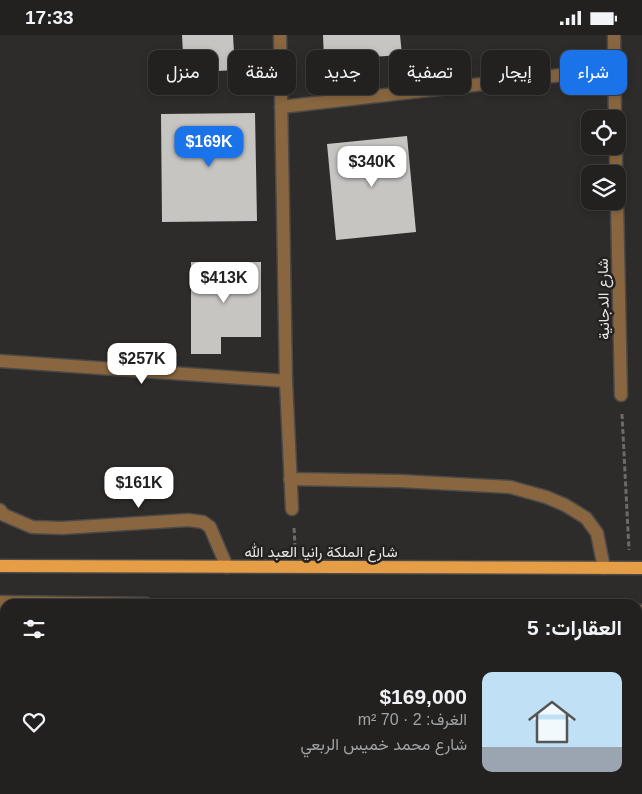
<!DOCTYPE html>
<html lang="ar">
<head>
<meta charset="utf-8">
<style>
	:root { --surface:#222120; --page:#2a2929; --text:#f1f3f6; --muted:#a2a3a5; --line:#3f3e3e; --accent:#1a73e8 }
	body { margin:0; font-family:Helvetica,Vazirmatn,sans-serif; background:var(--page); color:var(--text); direction:rtl; height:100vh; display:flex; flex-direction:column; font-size:19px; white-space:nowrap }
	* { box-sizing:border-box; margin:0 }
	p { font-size:16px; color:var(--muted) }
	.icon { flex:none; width:28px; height:28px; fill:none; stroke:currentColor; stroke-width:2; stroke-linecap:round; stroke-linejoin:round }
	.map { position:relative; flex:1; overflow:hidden; direction:ltr }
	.details { position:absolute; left:0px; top:564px; width:642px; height:196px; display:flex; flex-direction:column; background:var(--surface); border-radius:15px 15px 0 0; box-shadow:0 2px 8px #0003,0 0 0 1px var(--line); direction:rtl }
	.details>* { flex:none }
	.hud { position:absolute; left:15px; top:15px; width:612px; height:45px; direction:rtl; display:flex; gap:10px }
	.fabs { position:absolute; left:581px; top:75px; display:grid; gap:10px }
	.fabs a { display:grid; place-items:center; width:45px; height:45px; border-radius:10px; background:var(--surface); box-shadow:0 2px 8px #0003,0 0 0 1px var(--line); font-size:25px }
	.price { position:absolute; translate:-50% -42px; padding:0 11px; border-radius:10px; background:#fff; color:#222; font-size:16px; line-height:32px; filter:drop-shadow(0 1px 2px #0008) }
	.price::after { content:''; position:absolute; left:50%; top:30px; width:15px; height:11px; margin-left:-8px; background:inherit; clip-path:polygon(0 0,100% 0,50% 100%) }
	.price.active { background:var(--accent); color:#fff }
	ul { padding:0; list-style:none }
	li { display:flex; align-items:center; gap:15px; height:125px; padding:0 20px }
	li span { display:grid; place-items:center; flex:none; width:140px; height:100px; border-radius:10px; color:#555 }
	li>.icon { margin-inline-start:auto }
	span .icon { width:60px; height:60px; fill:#fffc; stroke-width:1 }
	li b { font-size:21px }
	h2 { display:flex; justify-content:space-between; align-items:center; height:60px; padding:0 20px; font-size:21px }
	.tag { padding:0 18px; border-radius:10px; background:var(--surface); box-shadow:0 2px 8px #0003,0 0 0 1px var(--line); font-size:18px; line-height:45px }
	.tag.active { background:var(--accent); color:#fff }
	.status { display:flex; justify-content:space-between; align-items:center; height:35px; padding:0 25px; background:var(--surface); direction:ltr }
	.status svg { height:14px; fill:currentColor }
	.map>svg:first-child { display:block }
	.built { fill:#3c352f }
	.building { fill:#c7c5c2 }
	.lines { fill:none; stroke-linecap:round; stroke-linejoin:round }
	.service-casing { stroke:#4c4a48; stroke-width:15 }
	.minor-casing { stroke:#4c4a48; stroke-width:15 }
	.primary-casing { stroke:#4c4a48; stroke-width:15 }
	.path { stroke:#6d6b69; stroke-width:3; stroke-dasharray:5 2.5; stroke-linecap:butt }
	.service { stroke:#89663f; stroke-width:12 }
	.minor { stroke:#89663f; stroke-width:12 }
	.primary { stroke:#e59d46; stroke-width:12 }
	.labels { text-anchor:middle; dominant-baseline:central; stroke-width:5; stroke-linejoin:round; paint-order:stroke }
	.street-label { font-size:15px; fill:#e7e6e4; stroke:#242220 }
</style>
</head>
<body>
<div class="status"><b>17:33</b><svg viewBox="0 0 49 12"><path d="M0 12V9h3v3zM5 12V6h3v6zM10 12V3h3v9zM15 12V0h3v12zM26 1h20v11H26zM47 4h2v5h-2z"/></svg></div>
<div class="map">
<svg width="642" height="759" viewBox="0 0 642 759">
	<rect width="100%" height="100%" fill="#2e2c2a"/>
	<polygon class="built" points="0,704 5,704 5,755 638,755 638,718 642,718 642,759 0,759"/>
	<g class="building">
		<polygon points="182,0 233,0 235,35 184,38"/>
		<polygon points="323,0 400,0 402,20 324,25"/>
		<polygon points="255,78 257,186 162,187 161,79"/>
		<polygon points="407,101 416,197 336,205 327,109"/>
		<polygon points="191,227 261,227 261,302 221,302 221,319 191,319"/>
	</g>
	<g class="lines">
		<defs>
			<g id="service">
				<polyline points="290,444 400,446 510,452 546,462 565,470 586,483 597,498 604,533"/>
				<polyline points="0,567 146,569"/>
				<polyline points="638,576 642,576"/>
				<polyline points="638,704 642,705"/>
				<polyline points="360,755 360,756"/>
			</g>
			<g id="minor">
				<polyline points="280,0 286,346 292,474"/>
				<polyline points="614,0 615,84"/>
				<polyline points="281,72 614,34"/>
				<polyline points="616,111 616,139"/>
				<polyline points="617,166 621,360"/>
				<polyline points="0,326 286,346"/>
				<polyline points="0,475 4,480 32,492 62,493 188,485 203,487 210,492 227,532"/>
				<polyline points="0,649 5,649"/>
				<polyline points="638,651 642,651"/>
				<polyline points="23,759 23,755"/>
			</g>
			<g id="primary">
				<polyline points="0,531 642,533"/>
				<polyline points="0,617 5,617"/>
				<polyline points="638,625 642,625"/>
			</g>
		</defs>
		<use href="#service" class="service-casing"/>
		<use href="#minor" class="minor-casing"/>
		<use href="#primary" class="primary-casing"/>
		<g class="path">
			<polyline points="622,379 629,515"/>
			<polyline points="294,493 295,511"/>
			<polyline points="630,759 631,755"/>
		</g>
		<use href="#service" class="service"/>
		<use href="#minor" class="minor"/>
		<use href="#primary" class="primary"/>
	</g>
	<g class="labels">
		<g class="street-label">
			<text transform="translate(603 264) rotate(-91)">شارع الدجانية</text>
			<text x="321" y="516">شارع الملكة رانيا العبد الله</text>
		</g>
	</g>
</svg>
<div class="fabs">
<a><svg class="icon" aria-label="locate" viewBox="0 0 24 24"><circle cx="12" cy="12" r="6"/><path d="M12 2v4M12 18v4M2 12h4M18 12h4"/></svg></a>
<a><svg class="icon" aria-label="layers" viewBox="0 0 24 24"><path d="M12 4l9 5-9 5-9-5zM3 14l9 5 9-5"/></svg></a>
</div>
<b class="price active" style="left:209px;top:133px">$169K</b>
<b class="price" style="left:372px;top:153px">$340K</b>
<b class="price" style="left:224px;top:269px">$413K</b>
<b class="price" style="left:142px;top:350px">$257K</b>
<b class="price" style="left:139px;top:474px">$161K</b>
<div class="hud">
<a class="tag active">شراء</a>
<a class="tag">إيجار</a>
<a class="tag">تصفية</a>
<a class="tag">جديد</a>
<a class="tag">شقة</a>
<a class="tag">منزل</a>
</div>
<section class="details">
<h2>العقارات: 5<svg class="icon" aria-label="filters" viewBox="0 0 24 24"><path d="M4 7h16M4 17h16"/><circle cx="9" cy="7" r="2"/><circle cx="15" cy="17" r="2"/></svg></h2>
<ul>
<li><span style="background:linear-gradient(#bfe0f5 75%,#9aa5b1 0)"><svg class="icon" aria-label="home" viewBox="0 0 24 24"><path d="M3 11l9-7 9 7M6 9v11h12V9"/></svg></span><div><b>$169,000</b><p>الغرف: 2 · 70 m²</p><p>شارع محمد خميس الربعي</p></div><svg class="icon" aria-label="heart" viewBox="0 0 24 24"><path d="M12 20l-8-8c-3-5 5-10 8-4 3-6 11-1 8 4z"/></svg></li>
</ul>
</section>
</div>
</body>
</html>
